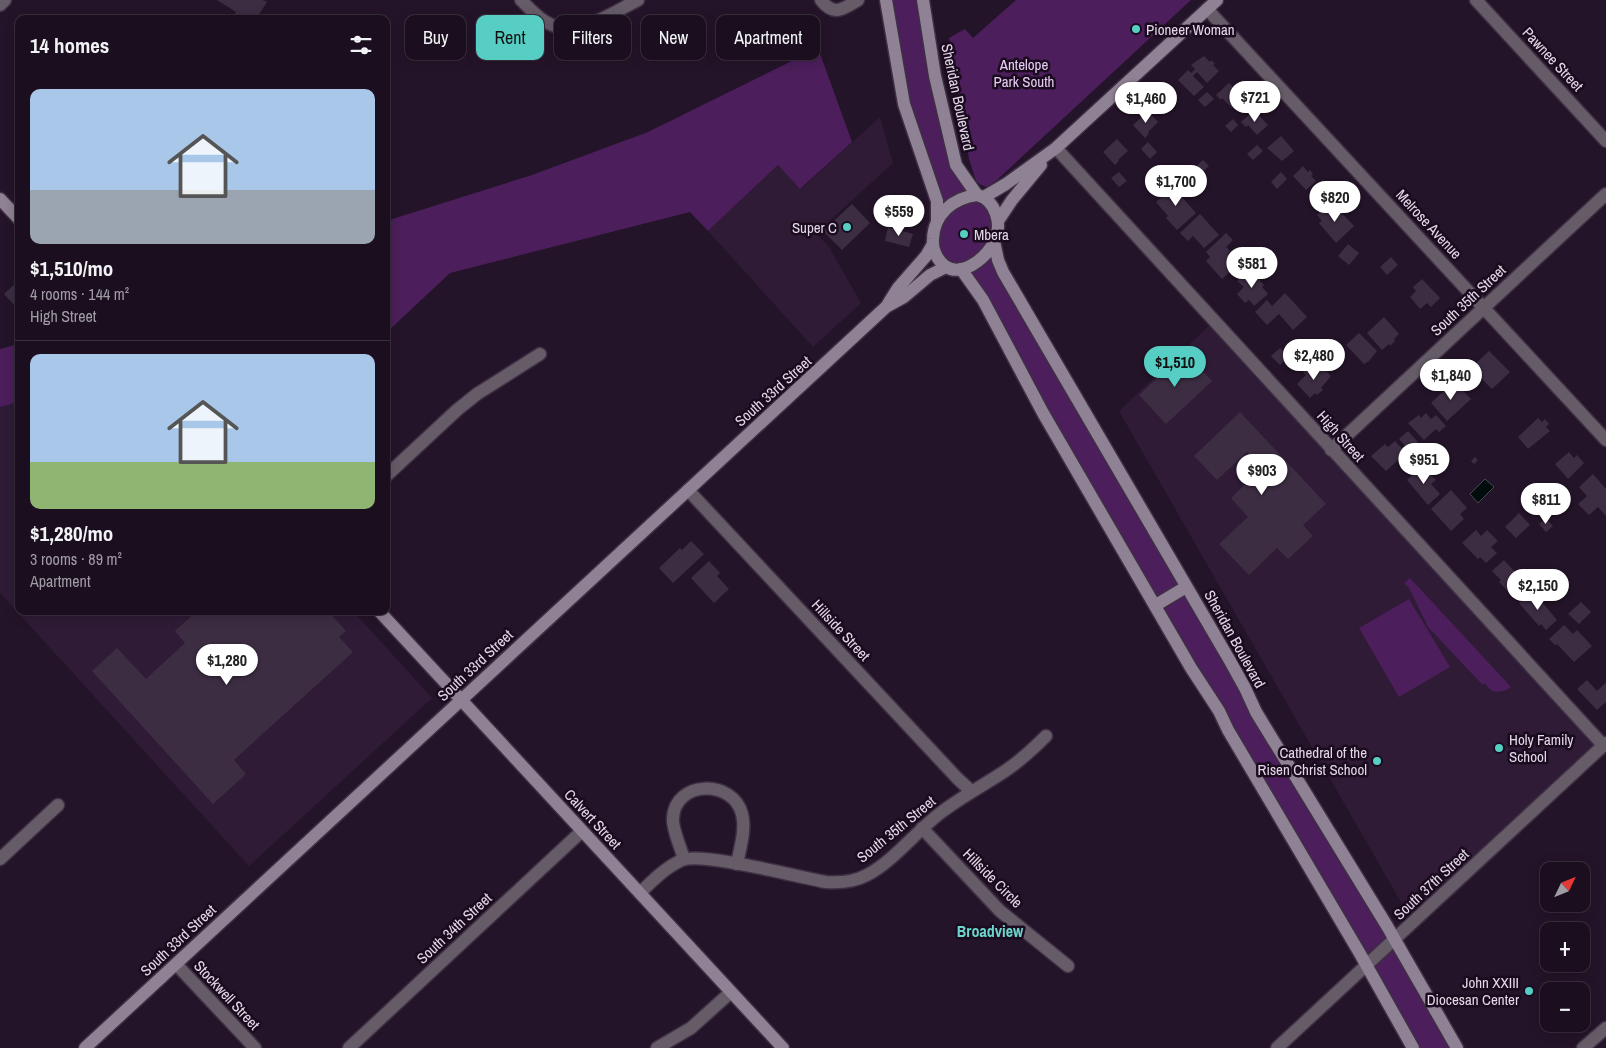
<!DOCTYPE html>
<html lang="en">
<head>
<meta charset="utf-8">
<style>
	:root { --surface:#1b0f1f; --page:#281d2c; --text:#f1f3f6; --muted:#a09ca4; --line:#392f3d; --accent:#56cec4 }
	body { margin:0; font-family:"Archivo Narrow",sans-serif; background:var(--page); color:var(--text); height:100vh; display:flex; flex-direction:column; font-size:19px; white-space:nowrap }
	* { box-sizing:border-box; margin:0 }
	p { font-size:16px; color:var(--muted) }
	.icon { flex:none; width:28px; height:28px; fill:none; stroke:currentColor; stroke-width:2; stroke-linecap:round; stroke-linejoin:round }
	.map { position:relative; flex:1; overflow:hidden }
	.details { position:absolute; left:15px; top:15px; width:375px; height:600px; display:flex; flex-direction:column; background:var(--surface); border-radius:10px; box-shadow:0 2px 12px #0003,0 0 0 1px var(--line) }
	.details>* { flex:none }
	.top-card { position:absolute; left:405px; top:15px; width:475px; height:45px; display:flex; gap:10px }
	.needle { width:32px; rotate:47deg }
	.controls { position:absolute; left:1540px; top:862px; display:grid; gap:10px }
	.controls a { display:grid; place-items:center; width:50px; height:50px; border-radius:10px; background:var(--surface); box-shadow:0 2px 12px #0003,0 0 0 1px var(--line); font-size:25px }
	.price { position:absolute; translate:-50% -42px; padding:0 11px; border-radius:18px; background:#fff; color:#222; font-size:16px; line-height:32px; filter:drop-shadow(0 1px 2px #0008) }
	.price::after { content:''; position:absolute; left:50%; top:30px; width:15px; height:11px; margin-left:-8px; background:inherit; clip-path:polygon(0 0,100% 0,50% 100%) }
	.price.current { background:var(--accent); color:#111 }
	ul { padding:0; list-style:none }
	li { display:grid; align-content:center; gap:10px; height:265px; padding:0 15px }
	li+li { border-top:1px solid var(--line) }
	li span { display:grid; place-items:center; height:155px; border-radius:10px; color:#555 }
	li>.icon { margin-inline-start:auto }
	span .icon { width:90px; height:90px; fill:#fffc; stroke-width:1 }
	li b { font-size:21px }
	h2 { display:flex; justify-content:space-between; align-items:center; height:60px; padding:0 15px; font-size:21px }
	.tag { padding:0 18px; border-radius:10px; background:var(--surface); box-shadow:0 2px 12px #0003,0 0 0 1px var(--line); font-size:18px; line-height:45px }
	.tag.current { background:var(--accent); color:#111 }
	.map>svg:first-child { display:block }
	.built { fill:#2f1b36 }
	.green { fill:#4c1e5b }
	.water { fill:#000d0c; stroke:#444a4e }
	.building { fill:#3d2d43 }
	.lines { fill:none; stroke-linecap:round; stroke-linejoin:round }
	.street-casing { stroke:#3f2f44; stroke-width:15 }
	.secondary-casing { stroke:#3f2f44; stroke-width:15 }
	.street { stroke:#655c68; stroke-width:12 }
	.secondary { stroke:#8f8294; stroke-width:12 }
	.poi-dot { fill:#56cec4; stroke:#1a0b1f; stroke-width:2 }
	.labels { text-anchor:middle; dominant-baseline:central; stroke-width:5; stroke-linejoin:round; paint-order:stroke }
	.poi-label { font-size:15px; fill:#e3d8e7; stroke:#1a0b1f; text-anchor:start }
	.street-label { font-size:15px; fill:#e3d8e7; stroke:#1a0b1f }
	.park-label { font-size:15px; fill:#e9ccf4; stroke:#1a0b1f }
	.neighbourhood-label { font-size:16px; font-weight:bold; fill:#6bd6cd; stroke:#1a0b1f }
</style>
</head>
<body>
<div class="map">
<svg width="1606" height="1048" viewBox="0 0 1606 1048">
	<rect width="100%" height="100%" fill="#241429"/>
	<g class="built">
		<polygon points="880,117 893,163 816,233 829,247 861,303 813,347 708,231 778,165 801,189"/>
		<polygon points="1214,321 1603,745 1413,923 1119,411"/>
		<polygon points="19,402 19,611 353,611 432,698 249,866 0,593 0,407"/>
	</g>
	<g class="green">
		<polygon points="886,0 923,0 956,165 990,203 995,248 1457,1048 1413,1048 975,288 935,254 937,219 904,104"/>
		<polygon points="1016,0 1191,0 997,180 987,187 981,185 976,181 969,159 949,38 965,29 973,38"/>
		<polygon points="818,48 852,142 800,189 778,165 708,231 690,212 450,273 386,333 386,221 532,175 648,132"/>
		<polygon points="19,344 19,402 0,407 0,349"/>
		<path d="M 1410,578 L 1511,687 C 1502,694 1491,694 1485,683 L 1483,685 L 1478,680 L 1428,627 L 1409,588 L 1404,583 Z"/>
		<polygon points="1409,599 1450,667 1399,697 1359,628"/>
	</g>
	<polygon class="water" points="1485,479 1494,487 1478,503 1470,494"/>
	<g class="building">
		<polygon points="217,0 263,0 267,2 256,19 235,19 233,17 236,12"/>
		<polygon points="1204,56 1210,62 1211,60 1215,64 1213,65 1219,71 1207,83 1197,72 1193,76 1204,87 1194,96 1178,80 1188,70 1191,73 1195,69 1191,65"/>
		<polygon points="1229,83 1243,97 1232,108 1222,98 1221,100 1216,95"/>
		<polygon points="1207,92 1214,99 1205,107 1198,100"/>
		<polygon points="1254,110 1268,125 1257,135 1248,125 1246,127 1241,122"/>
		<polygon points="1148,111 1158,122 1148,132 1149,133 1145,138 1133,125"/>
		<polygon points="1233,119 1238,125 1231,132 1225,126"/>
		<polygon points="1281,136 1294,151 1282,161 1267,148"/>
		<polygon points="1117,139 1128,151 1118,160 1119,161 1115,165 1103,152"/>
		<polygon points="1148,142 1157,152 1150,159 1141,149"/>
		<polygon points="1257,145 1263,151 1253,160 1247,154"/>
		<polygon points="1203,160 1209,166 1198,176 1192,170"/>
		<polygon points="1303,166 1308,172 1310,170 1313,174 1311,176 1316,181 1306,190 1293,176"/>
		<polygon points="1119,172 1127,181 1119,187 1111,178"/>
		<polygon points="1281,172 1287,179 1277,189 1271,182"/>
		<polygon points="1179,182 1186,190 1180,195 1196,213 1177,230 1166,218 1168,216 1156,202"/>
		<polygon points="852,204 870,223 842,250 823,231"/>
		<polygon points="1335,206 1354,226 1336,243 1319,223 1322,221 1317,215 1326,207 1330,211"/>
		<polygon points="1200,214 1219,235 1204,248 1193,236 1188,241 1180,233"/>
		<polygon points="888,227 913,234 909,247 885,241"/>
		<polygon points="1226,233 1233,240 1226,247 1230,251 1228,253 1239,264 1222,279 1206,261 1210,257 1206,252"/>
		<polygon points="1348,244 1359,253 1349,265 1338,256"/>
		<polygon points="1391,257 1398,265 1387,275 1380,267"/>
		<polygon points="1250,269 1264,285 1262,287 1268,294 1254,306 1249,300 1245,303 1237,294 1244,287 1237,281"/>
		<polygon points="1422,279 1440,298 1431,307 1427,303 1420,309 1410,297 1416,291 1413,287"/>
		<polygon points="19,280 19,310 4,294"/>
		<polygon points="1285,293 1307,317 1293,330 1279,314 1267,325 1255,312 1267,300 1272,306"/>
		<polygon points="1384,317 1399,334 1394,339 1395,341 1390,346 1389,344 1382,350 1367,333"/>
		<polygon points="1359,333 1377,351 1369,361 1364,364 1346,345"/>
		<polygon points="1280,348 1289,357 1280,365 1271,356"/>
		<polygon points="1489,351 1510,372 1492,389 1471,368"/>
		<polygon points="1185,352 1212,381 1166,424 1139,395"/>
		<polygon points="1310,365 1313,369 1315,367 1319,372 1323,368 1331,376 1321,388 1323,390 1317,395 1315,393 1310,398 1297,384 1306,375 1303,372"/>
		<polygon points="1454,381 1471,399 1447,421 1431,403"/>
		<polygon points="1240,412 1326,504 1303,525 1313,536 1288,559 1277,548 1249,575 1219,544 1248,517 1231,498 1262,468 1247,452 1217,480 1194,456"/>
		<polygon points="1426,413 1431,419 1436,415 1446,426 1439,432 1436,429 1424,440 1408,423 1419,415 1421,418"/>
		<polygon points="1538,418 1542,422 1545,419 1549,424 1546,427 1550,431 1528,449 1518,437"/>
		<polygon points="1408,431 1418,442 1409,450 1399,439"/>
		<polygon points="1395,441 1406,453 1386,471 1371,456 1385,444 1388,447"/>
		<polygon points="1569,452 1574,458 1577,455 1584,463 1568,479 1555,464"/>
		<polygon points="1475,457 1478,460 1474,464 1471,461"/>
		<polygon points="1422,466 1436,480 1431,484 1440,494 1428,505 1407,480"/>
		<polygon points="1593,474 1606,489 1606,516 1598,507 1589,515 1578,504 1587,496 1579,487"/>
		<polygon points="1563,487 1570,494 1557,506 1550,499"/>
		<polygon points="1451,490 1467,508 1460,514 1464,519 1451,531 1431,509"/>
		<polygon points="1519,513 1530,525 1516,538 1505,527"/>
		<polygon points="1546,518 1553,526 1546,532 1539,524"/>
		<polygon points="1476,530 1481,536 1487,530 1498,541 1491,547 1497,553 1486,563 1480,557 1478,559 1462,543"/>
		<polygon points="691,541 704,554 673,583 659,568 680,548 682,550"/>
		<polygon points="1504,560 1527,585 1514,598 1499,582 1501,580 1492,571"/>
		<polygon points="709,561 720,573 717,576 729,589 714,603 691,578"/>
		<polygon points="1548,579 1553,585 1542,595 1537,588"/>
		<polygon points="1533,591 1557,620 1546,630 1541,624 1539,626 1519,603"/>
		<polygon points="1581,602 1591,612 1579,624 1568,614"/>
		<polygon points="197,611 328,611 346,631 339,637 353,652 234,760 246,774 213,804 92,671 117,648 146,679 185,643 175,631"/>
		<polygon points="1564,625 1573,634 1577,630 1592,646 1574,662 1557,644 1555,645 1549,639"/>
		<polygon points="1587,680 1597,691 1605,683 1606,685 1606,702 1597,710 1577,689"/>
	</g>
	<g class="lines">
		<defs>
			<g id="street">
				<path d="M 521,0 C 532,11 543,24 559,27 C 586,32 616,11 638,0"/>
				<path d="M 821,0 C 834,17 843,9 858,0"/>
				<polyline points="1476,0 1606,141"/>
				<polyline points="0,5 5,0"/>
				<polyline points="1207,9 1606,440"/>
				<polyline points="1056,148 1603,745"/>
				<polyline points="1331,450 1606,194"/>
				<polyline points="386,476 457,410 477,394 540,354"/>
				<polyline points="688,490 957,778 971,791"/>
				<polyline points="922,828 1000,911 1068,966"/>
				<polyline points="0,859 58,805"/>
				<path d="M 684,859 C 681,848 672,829 673,818 C 675,780 733,779 742,814 C 746,830 740,848 737,864"/>
				<path d="M 640,893 C 652,881 666,867 682,860 C 703,852 798,877 826,882 C 840,883 854,882 867,875 C 894,861 918,829 943,811 C 963,796 984,785 1005,771 C 1020,761 1033,749 1046,736"/>
				<polyline points="176,964 255,1048"/>
				<polyline points="349,1048 582,831"/>
				<polyline points="657,1048 691,1028 731,992"/>
				<polyline points="1277,1048 1606,743"/>
				<polyline points="1583,1048 1606,1028"/>
			</g>
			<g id="secondary">
				<polyline points="886,0 904,104 937,201 937,219"/>
				<polyline points="923,0 935,76 956,165 977,195"/>
				<path d="M 977,195 C 996,200 1003,225 994,242 C 986,258 962,278 945,266 C 937,260 932,249 933,239 C 934,214 953,198 977,195 Z"/>
				<polyline points="984,197 1006,184 1056,148 1217,0"/>
				<polyline points="0,199 19,219"/>
				<polyline points="998,221 1012,200 1041,165"/>
				<polyline points="994,241 998,260 1003,272 1230,661 1245,688 1256,712 1387,926 1457,1048"/>
				<polyline points="961,269 983,300 1043,413 1191,668 1219,711 1228,730 1359,952 1413,1048"/>
				<polyline points="888,304 898,288 926,256 933,244"/>
				<polyline points="1156,605 1186,587"/>
				<polyline points="379,611 783,1048"/>
				<polyline points="85,1048 886,307 904,297 930,275 946,267"/>
			</g>
		</defs>
		<use href="#street" class="street-casing"/>
		<use href="#secondary" class="secondary-casing"/>
		<use href="#street" class="street"/>
		<use href="#secondary" class="secondary"/>
	</g>
	<g class="poi-dot">
		<circle cx="1136" cy="29" r="5"/>
		<circle cx="847" cy="227" r="5"/>
		<circle cx="964" cy="234" r="5"/>
		<circle cx="1499" cy="748" r="5"/>
		<circle cx="1377" cy="761" r="5"/>
		<circle cx="1529" cy="991" r="5"/>
	</g>
	<g class="labels">
		<g class="poi-label">
			<text x="1146" y="29">Pioneer Woman</text>
			<text x="837" y="227" text-anchor="end">Super C</text>
			<text x="974" y="234">Mbera</text>
			<text x="1509" y="739">Holy Family<tspan x="1509" dy="17">School</tspan></text>
			<text x="1367" y="752" text-anchor="end">Cathedral of the<tspan x="1367" dy="17">Risen Christ School</tspan></text>
			<text x="1519" y="982" text-anchor="end">John XXIII<tspan x="1519" dy="17">Diocesan Center</tspan></text>
		</g>
		<g class="street-label">
			<text transform="translate(1553 59) rotate(47)">Pawnee Street</text>
			<text transform="translate(958 97) rotate(78)">Sheridan Boulevard</text>
			<text transform="translate(1429 224) rotate(47)">Melrose Avenue</text>
			<text transform="translate(1468 300) rotate(-43)">South 35th Street</text>
			<text transform="translate(773 391) rotate(-42)">South 33rd Street</text>
			<text transform="translate(1341 436) rotate(48)">High Street</text>
			<text transform="translate(841 630) rotate(47)">Hillside Street</text>
			<text transform="translate(1235 639) rotate(61)">Sheridan Boulevard</text>
			<text transform="translate(475 665) rotate(-43)">South 33rd Street</text>
			<text transform="translate(593 819) rotate(47)">Calvert Street</text>
			<text transform="translate(896 829) rotate(-39)">South 35th Street</text>
			<text transform="translate(993 878) rotate(45)">Hillside Circle</text>
			<text transform="translate(1431 884) rotate(-43)">South 37th Street</text>
			<text transform="translate(454 928) rotate(-43)">South 34th Street</text>
			<text transform="translate(178 940) rotate(-43)">South 33rd Street</text>
			<text transform="translate(227 995) rotate(47)">Stockwell Street</text>
		</g>
		<g class="park-label">
			<text x="1024" y="64">Antelope<tspan x="1024" dy="17">Park South</tspan></text>
		</g>
		<g class="neighbourhood-label">
			<text x="990" y="931">Broadview</text>
		</g>
	</g>
</svg>
<div class="controls">
<a><svg class="needle" viewBox="-14 -14 28 28"><path d="M0-13l5 13h-10z" fill="#e53935"/><path d="M0 13l5-13h-10z" fill="#a09ca4"/></svg></a>
<a>+</a>
<a>−</a>
</div>
<b class="price" style="left:1255px;top:123px">$721</b>
<b class="price" style="left:1146px;top:124px">$1,460</b>
<b class="price" style="left:1176px;top:207px">$1,700</b>
<b class="price" style="left:1335px;top:223px">$820</b>
<b class="price" style="left:899px;top:237px">$559</b>
<b class="price" style="left:1252px;top:289px">$581</b>
<b class="price" style="left:1314px;top:381px">$2,480</b>
<b class="price current" style="left:1175px;top:388px">$1,510</b>
<b class="price" style="left:1451px;top:401px">$1,840</b>
<b class="price" style="left:1424px;top:485px">$951</b>
<b class="price" style="left:1262px;top:496px">$903</b>
<b class="price" style="left:1546px;top:525px">$811</b>
<b class="price" style="left:1538px;top:611px">$2,150</b>
<b class="price" style="left:227px;top:686px">$1,280</b>
<div class="top-card">
<a class="tag">Buy</a>
<a class="tag current">Rent</a>
<a class="tag">Filters</a>
<a class="tag">New</a>
<a class="tag">Apartment</a>
</div>
<section class="details">
<h2>14 homes<svg class="icon" aria-label="filters" viewBox="0 0 24 24"><path d="M4 7h16M4 17h16"/><circle cx="9" cy="7" r="2"/><circle cx="15" cy="17" r="2"/></svg></h2>
<ul>
<li><span style="background:linear-gradient(#a9c7e8 65%,#9aa5b1 0)"><svg class="icon" aria-label="home" viewBox="0 0 24 24"><path d="M3 11l9-7 9 7M6 9v11h12V9"/></svg></span><div><b>$1,510/mo</b><p>4 rooms · 144 m²</p><p>High Street</p></div></li>
<li><span style="background:linear-gradient(#a9c7e8 70%,#8fb573 0)"><svg class="icon" aria-label="home" viewBox="0 0 24 24"><path d="M3 11l9-7 9 7M6 9v11h12V9"/></svg></span><div><b>$1,280/mo</b><p>3 rooms · 89 m²</p><p>Apartment</p></div></li>
</ul>
</section>
</div>
</body>
</html>
